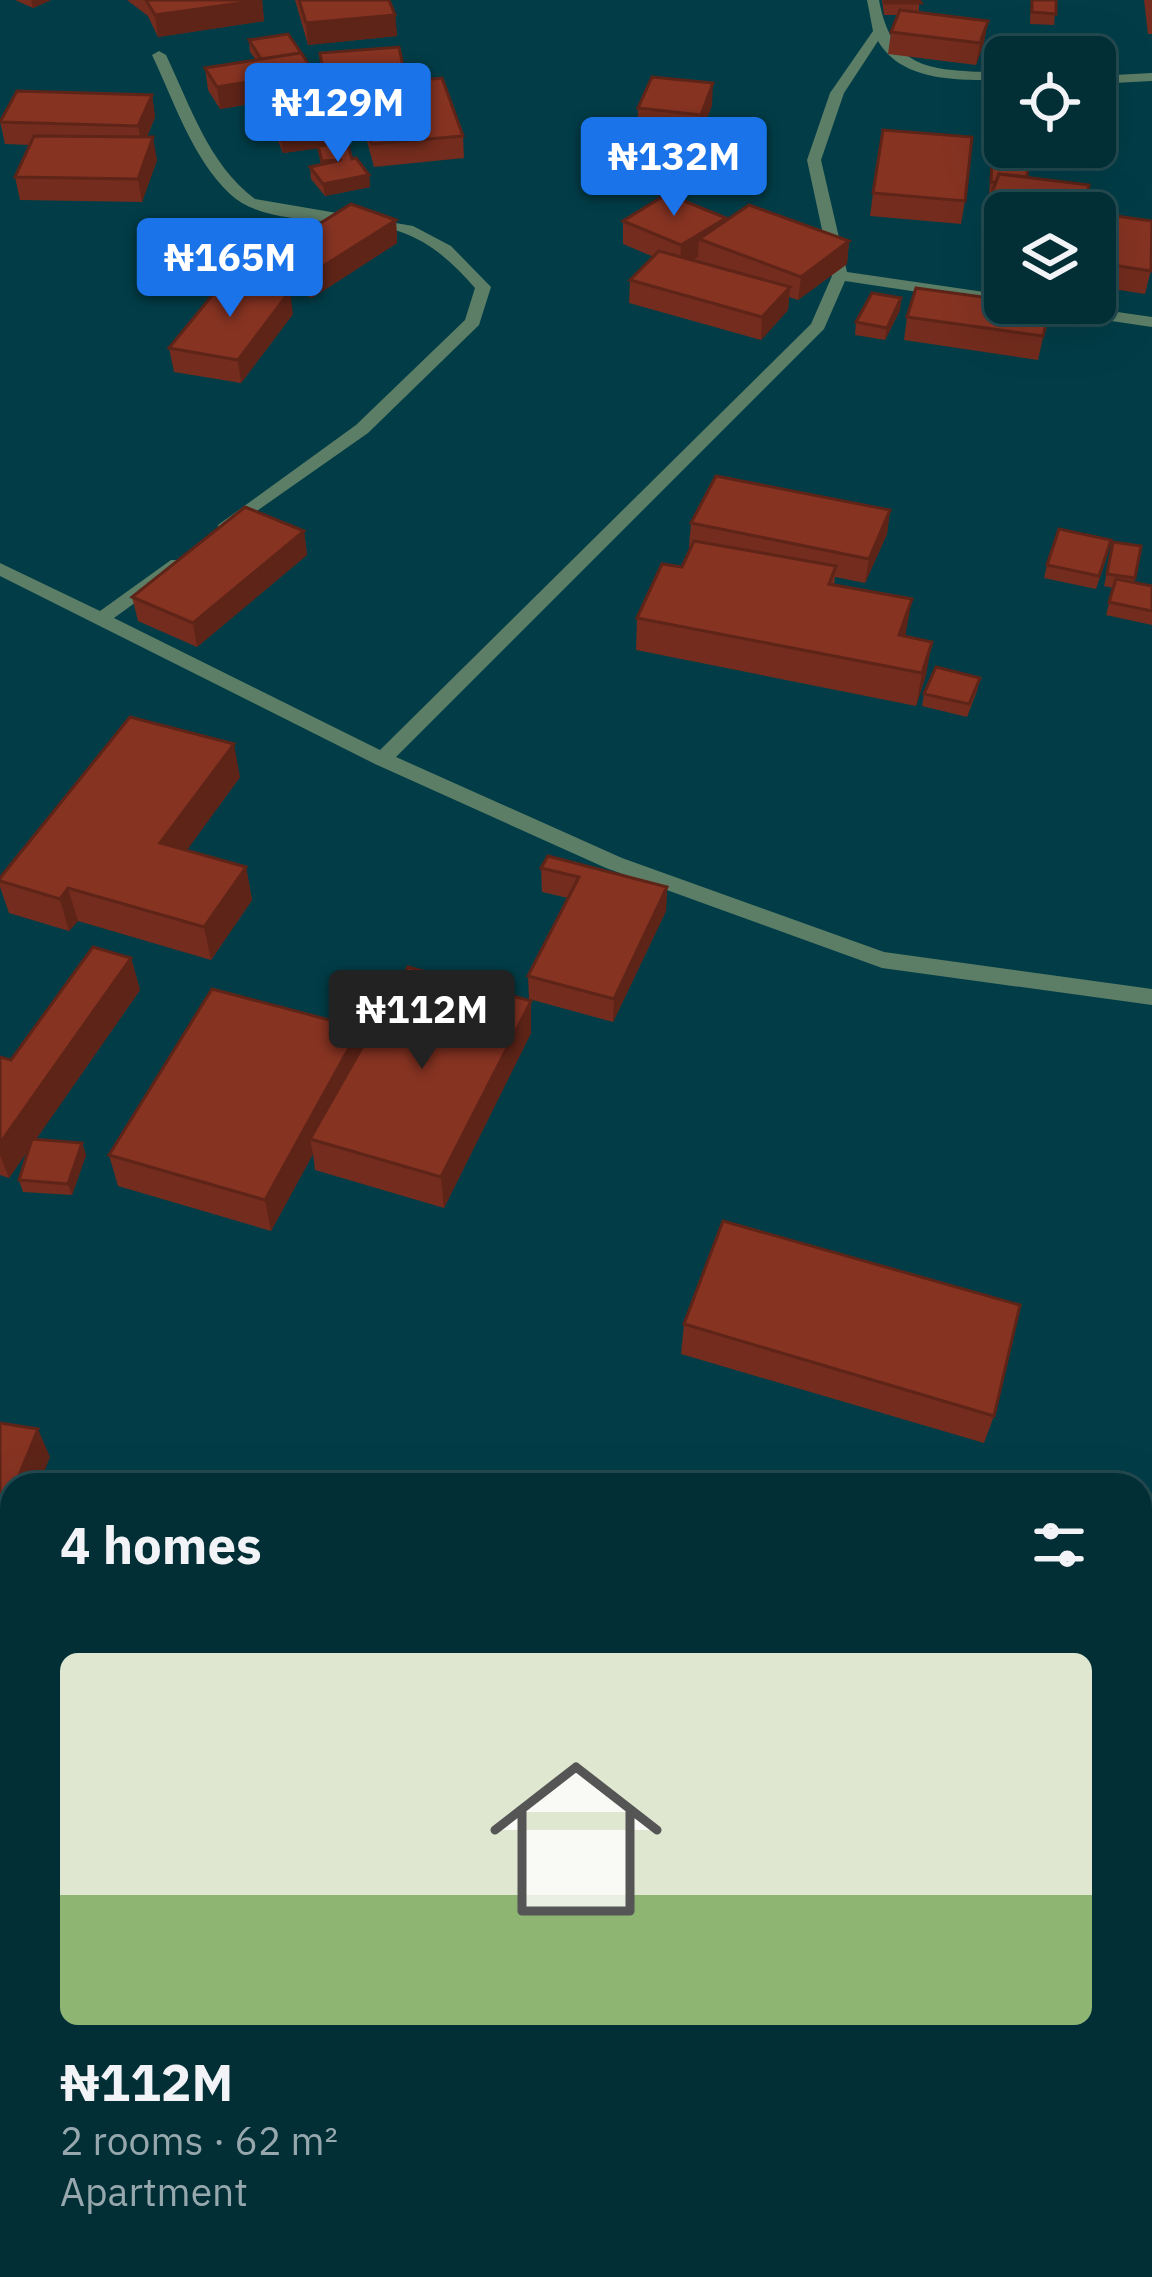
<!DOCTYPE html>
<html lang="en">
<head>
<meta charset="utf-8">
<style>
	:root { --surface:#022e35; --page:#103a41; --text:#f1f3f6; --muted:#96a8ad; --line:#234a50; --accent:#1a73e8 }
	body { margin:0; font-family:"IBM Plex Sans",sans-serif; background:var(--page); color:var(--text); height:100vh; display:flex; flex-direction:column; font-size:45px; white-space:nowrap }
	* { box-sizing:border-box; margin:0 }
	p { font-size:39px; color:var(--muted) }
	.icon { flex:none; width:66px; height:66px; fill:none; stroke:currentColor; stroke-width:2; stroke-linecap:round; stroke-linejoin:round }
	.map { position:relative; flex:1; overflow:hidden }
	.details { position:absolute; left:0px; top:1473px; width:1152px; height:804px; display:flex; flex-direction:column; background:var(--surface); border-radius:36px 36px 0 0; box-shadow:0 12px 48px #0002,0 0 0 3px var(--line) }
	.details>* { flex:none }
	.controls { position:absolute; left:984px; top:36px; display:grid; gap:24px }
	.controls a { display:grid; place-items:center; width:132px; height:132px; border-radius:18px; background:var(--surface); box-shadow:0 12px 48px #0002,0 0 0 3px var(--line); font-size:60px }
	.price { position:absolute; translate:-50% -102px; padding:0 27px; border-radius:12px; background:var(--accent); color:#fff; font-size:39px; line-height:78px; filter:drop-shadow(0 3px 6px #0008) }
	.price::after { content:''; position:absolute; left:50%; top:72px; width:36px; height:27px; margin-left:-18px; background:inherit; clip-path:polygon(0 0,100% 0,50% 100%) }
	.price.on { background:#222; color:#fff }
	ul { padding:0; list-style:none }
	li { display:grid; align-content:center; gap:24px; height:636px; padding:0 60px }
	li+li { border-top:3px solid var(--line) }
	li span { display:grid; place-items:center; height:372px; border-radius:18px; color:#555 }
	li>.icon { margin-inline-start:auto }
	span .icon { width:216px; height:216px; fill:#fffc; stroke-width:1 }
	li b { font-size:51px }
	h2 { display:flex; justify-content:space-between; align-items:center; height:144px; padding:0 60px; font-size:51px }
	.map>svg:first-child { display:block }
	.lines { fill:none; stroke-linecap:round; stroke-linejoin:round }
	.minor { fill:#5d7e66; fill-rule:evenodd }
	.wall { fill:#732c1d }
	.shaded-wall { fill:#5e2418 }
	.building { fill:#863322; stroke:#5e2418; stroke-width:3 }
</style>
</head>
<body>
<div class="map">
<svg width="1152" height="2277" viewBox="0 0 1152 2277">
	<rect width="100%" height="100%" fill="#023d47"/>
	<g class="lines">
		<g class="minor">
			<path d="M 867,0 L 879,0 C 893,77 940,69 1005,73 L 1005,81 C 962,79 903,84 878,41 L 844,93 L 821,160 L 847,272 L 1005,295 L 1005,303 L 1011,303 L 1005,305 L 845,281 L 824,329 L 396,757 L 622,858 L 884,952 L 1152,989 L 1152,1005 L 882,968 L 606,868 L 375,764 L 0,576 L 0,563 L 100,611 L 171,560 L 183,560 L 183,568 L 114,618 L 380,750 L 811,324 L 832,276 L 807,160 L 830,93 L 873,31 Z"/>
			<path d="M 159,51 L 166,55 C 190,105 209,165 255,199 L 413,226 L 451,246 L 491,287 L 479,325 L 368,433 L 224,534 L 218,533 L 218,525 L 356,425 L 465,320 L 475,288 C 454,264 432,243 401,232 C 351,215 268,230 230,194 C 192,158 174,101 152,55 Z"/>
			<polygon points="1152,73 1152,81 1095,84 1095,76"/>
			<polygon points="1015,303 1055,303 1152,317 1152,327 1023,308"/>
		</g>
	</g>
	<g class="wall">
		<polygon points="15,0 51,0 33,8"/>
		<polygon points="127,0 262,0 264,21 158,37 148,16"/>
		<polygon points="295,0 389,0 395,15 397,36 308,45"/>
		<polygon points="882,0 919,0 919,13 988,21 984,42 976,65 888,54 891,32 898,15 884,15"/>
		<polygon points="1031,0 1056,0 1054,25 1030,24"/>
		<polygon points="1144,0 1152,0 1152,34 1148,34"/>
		<polygon points="249,40 315,93 220,109 208,90 205,68 256,60 250,52"/>
		<polygon points="320,53 404,71 405,81 463,136 464,158 374,167 358,108 357,96 326,99"/>
		<polygon points="152,95 155,117 147,137 157,160 142,202 20,200 15,177 29,145 5,144 0,121"/>
		<polygon points="712,105 700,137 637,130 638,108"/>
		<polygon points="276,129 328,145 352,159 369,175 370,187 325,196 311,179 310,167 321,165 318,148 283,153 278,141"/>
		<polygon points="992,161 1027,177 1089,185 1083,212 1094,213 1005,213 1005,221 987,218 992,194 989,194"/>
		<polygon points="873,193 965,201 961,224 870,216"/>
		<polygon points="1095,213 1152,266 1145,294 1107,288 1110,275 1095,273"/>
		<polygon points="396,220 397,243 312,298 268,281 265,258"/>
		<polygon points="623,221 725,221 849,241 847,264 798,300 789,297 788,310 761,340 629,303 630,280 654,257 623,244"/>
		<polygon points="901,298 900,310 885,340 855,335 856,322"/>
		<polygon points="1050,307 1038,360 904,340 907,317"/>
		<polygon points="293,314 241,383 174,372 169,348"/>
		<polygon points="890,510 887,534 865,583 835,577 834,585 906,632 905,637 926,675 916,706 636,650 637,618 682,567 691,547 689,547 691,523"/>
		<polygon points="304,531 307,555 197,647 138,621 132,597"/>
		<polygon points="1113,542 1141,546 1134,583 1152,586 1152,625 1106,615 1113,588 1104,586"/>
		<polygon points="1108,553 1096,589 1044,578 1047,565"/>
		<polygon points="980,678 977,691 967,717 922,706 924,694"/>
		<polygon points="240,777 186,851 246,867 252,900 211,960 78,921 69,931 9,913 0,887 0,878"/>
		<polygon points="541,868 667,887 666,911 613,1022 529,999 528,976 568,898 542,892"/>
		<polygon points="131,958 140,990 36,1139 82,1143 86,1155 72,1195 23,1192 19,1180 28,1150 9,1178 0,1175 0,1057 11,1060"/>
		<polygon points="360,1028 363,1046 531,1033 444,1208 315,1170 313,1154 271,1231 118,1186 109,1155"/>
		<polygon points="684,1324 994,1416 984,1443 681,1354"/>
	</g>
	<g class="shaded-wall">
		<polygon points="31,0 51,0 33,8"/>
		<polygon points="262,0 264,21 158,37 155,15"/>
		<polygon points="395,15 397,36 308,45 306,23"/>
		<polygon points="988,21 984,42 976,65 980,43"/>
		<polygon points="313,71 315,93 220,109 217,87"/>
		<polygon points="713,83 712,105 700,137 701,115"/>
		<polygon points="152,95 155,117 142,148 138,126"/>
		<polygon points="327,135 328,147 283,153 282,141"/>
		<polygon points="153,137 157,160 142,202 138,179"/>
		<polygon points="369,175 370,187 325,196 323,184"/>
		<polygon points="726,218 724,241 699,239 698,257 680,268 681,245"/>
		<polygon points="396,220 397,243 312,298 309,275"/>
		<polygon points="849,241 847,264 798,300 801,277"/>
		<polygon points="790,287 788,310 761,340 762,317"/>
		<polygon points="290,291 293,314 241,383 238,360"/>
		<polygon points="901,298 900,310 885,340 887,328"/>
		<polygon points="890,510 887,534 865,583 869,559"/>
		<polygon points="304,531 307,555 197,647 193,623"/>
		<polygon points="912,599 906,632 894,668 899,635"/>
		<polygon points="932,642 926,675 916,706 922,673"/>
		<polygon points="234,744 240,777 168,876 160,843"/>
		<polygon points="246,867 252,900 211,960 204,927"/>
		<polygon points="667,887 666,911 613,1022 614,999"/>
		<polygon points="68,888 78,921 69,931 60,899"/>
		<polygon points="131,958 140,990 9,1178 0,1155 0,1143"/>
		<polygon points="531,1001 531,1033 444,1208 441,1177"/>
		<polygon points="360,1028 364,1059 310,1139 313,1154 271,1231 265,1200"/>
		<polygon points="82,1143 86,1155 72,1195 68,1184"/>
		<polygon points="38,1429 50,1457 39,1485 15,1485"/>
		<polygon points="12,1493 12,1554 0,1585 0,1523"/>
	</g>
	<g class="building">
		<polygon points="146,0 262,0 155,15"/>
		<polygon points="299,0 389,0 395,15 306,23"/>
		<polygon points="884,0 919,0 921,3 885,3"/>
		<polygon points="1032,0 1056,0 1056,14 1032,12"/>
		<polygon points="900,10 988,21 980,43 891,32"/>
		<polygon points="288,34 304,57 301,53 261,59 249,40"/>
		<polygon points="399,47 404,71 324,77 320,53"/>
		<polygon points="301,53 313,71 217,87 205,68"/>
		<polygon points="652,77 713,83 701,115 638,108"/>
		<polygon points="442,78 463,136 372,144 356,86"/>
		<polygon points="17,91 152,95 138,126 0,122"/>
		<polygon points="321,123 327,135 282,141 276,129"/>
		<polygon points="883,130 972,137 965,201 873,193"/>
		<polygon points="34,136 153,137 138,179 15,177"/>
		<polygon points="347,143 352,159 356,158 369,175 323,184 310,167 342,160 322,161 318,146"/>
		<polygon points="992,161 1028,164 1027,177 999,174 996,182 991,182"/>
		<polygon points="999,174 1089,185 1084,208 991,196"/>
		<polygon points="667,194 726,218 681,245 623,221"/>
		<polygon points="351,204 396,220 309,275 265,258"/>
		<polygon points="749,205 849,241 801,277 699,239"/>
		<polygon points="1034,205 1094,213 1032,213"/>
		<polygon points="1095,213 1152,221 1151,271 1113,265 1116,253 1095,249"/>
		<polygon points="659,251 790,287 762,317 630,280"/>
		<polygon points="224,281 290,291 238,360 169,348"/>
		<polygon points="916,288 1005,300 1005,303 1025,303 1050,307 1043,336 907,317"/>
		<polygon points="872,293 901,298 887,328 856,322"/>
		<polygon points="716,476 890,510 869,559 691,523"/>
		<polygon points="245,507 304,531 193,623 132,597"/>
		<polygon points="1059,529 1111,540 1099,576 1047,565"/>
		<polygon points="694,541 836,566 829,584 912,599 899,635 932,642 922,673 637,618 662,564 682,567"/>
		<polygon points="1113,542 1141,546 1135,578 1107,574"/>
		<polygon points="1116,579 1152,586 1152,611 1109,602"/>
		<polygon points="936,667 980,678 969,704 924,694"/>
		<polygon points="130,717 234,744 160,843 246,867 204,927 68,888 60,899 0,881 0,878"/>
		<polygon points="548,856 667,887 614,999 528,976 579,877 541,868"/>
		<polygon points="93,947 131,958 0,1143 0,1057 11,1060"/>
		<polygon points="408,967 531,1001 441,1177 310,1139"/>
		<polygon points="212,989 360,1028 265,1200 109,1155"/>
		<polygon points="32,1139 82,1143 68,1184 19,1180"/>
		<polygon points="723,1221 1020,1305 994,1416 684,1324"/>
		<polygon points="0,1423 38,1429 15,1485 12,1485 12,1493 0,1523"/>
	</g>
</svg>
<div class="controls">
<a><svg class="icon" aria-label="locate" viewBox="0 0 24 24"><circle cx="12" cy="12" r="6"/><path d="M12 2v4M12 18v4M2 12h4M18 12h4"/></svg></a>
<a><svg class="icon" aria-label="layers" viewBox="0 0 24 24"><path d="M12 4l9 5-9 5-9-5zM3 14l9 5 9-5"/></svg></a>
</div>
<b class="price" style="left:338px;top:165px">₦129M</b>
<b class="price" style="left:674px;top:219px">₦132M</b>
<b class="price" style="left:230px;top:320px">₦165M</b>
<b class="price on" style="left:422px;top:1072px">₦112M</b>
<section class="details">
<h2>4 homes<svg class="icon" aria-label="filters" viewBox="0 0 24 24"><path d="M4 7h16M4 17h16"/><circle cx="9" cy="7" r="2"/><circle cx="15" cy="17" r="2"/></svg></h2>
<ul>
<li><span style="background:linear-gradient(#dfe7d0 65%,#8fb573 0)"><svg class="icon" aria-label="home" viewBox="0 0 24 24"><path d="M3 11l9-7 9 7M6 9v11h12V9"/></svg></span><div><b>₦112M</b><p>2 rooms · 62 m²</p><p>Apartment</p></div></li>
</ul>
</section>
</div>
</body>
</html>
